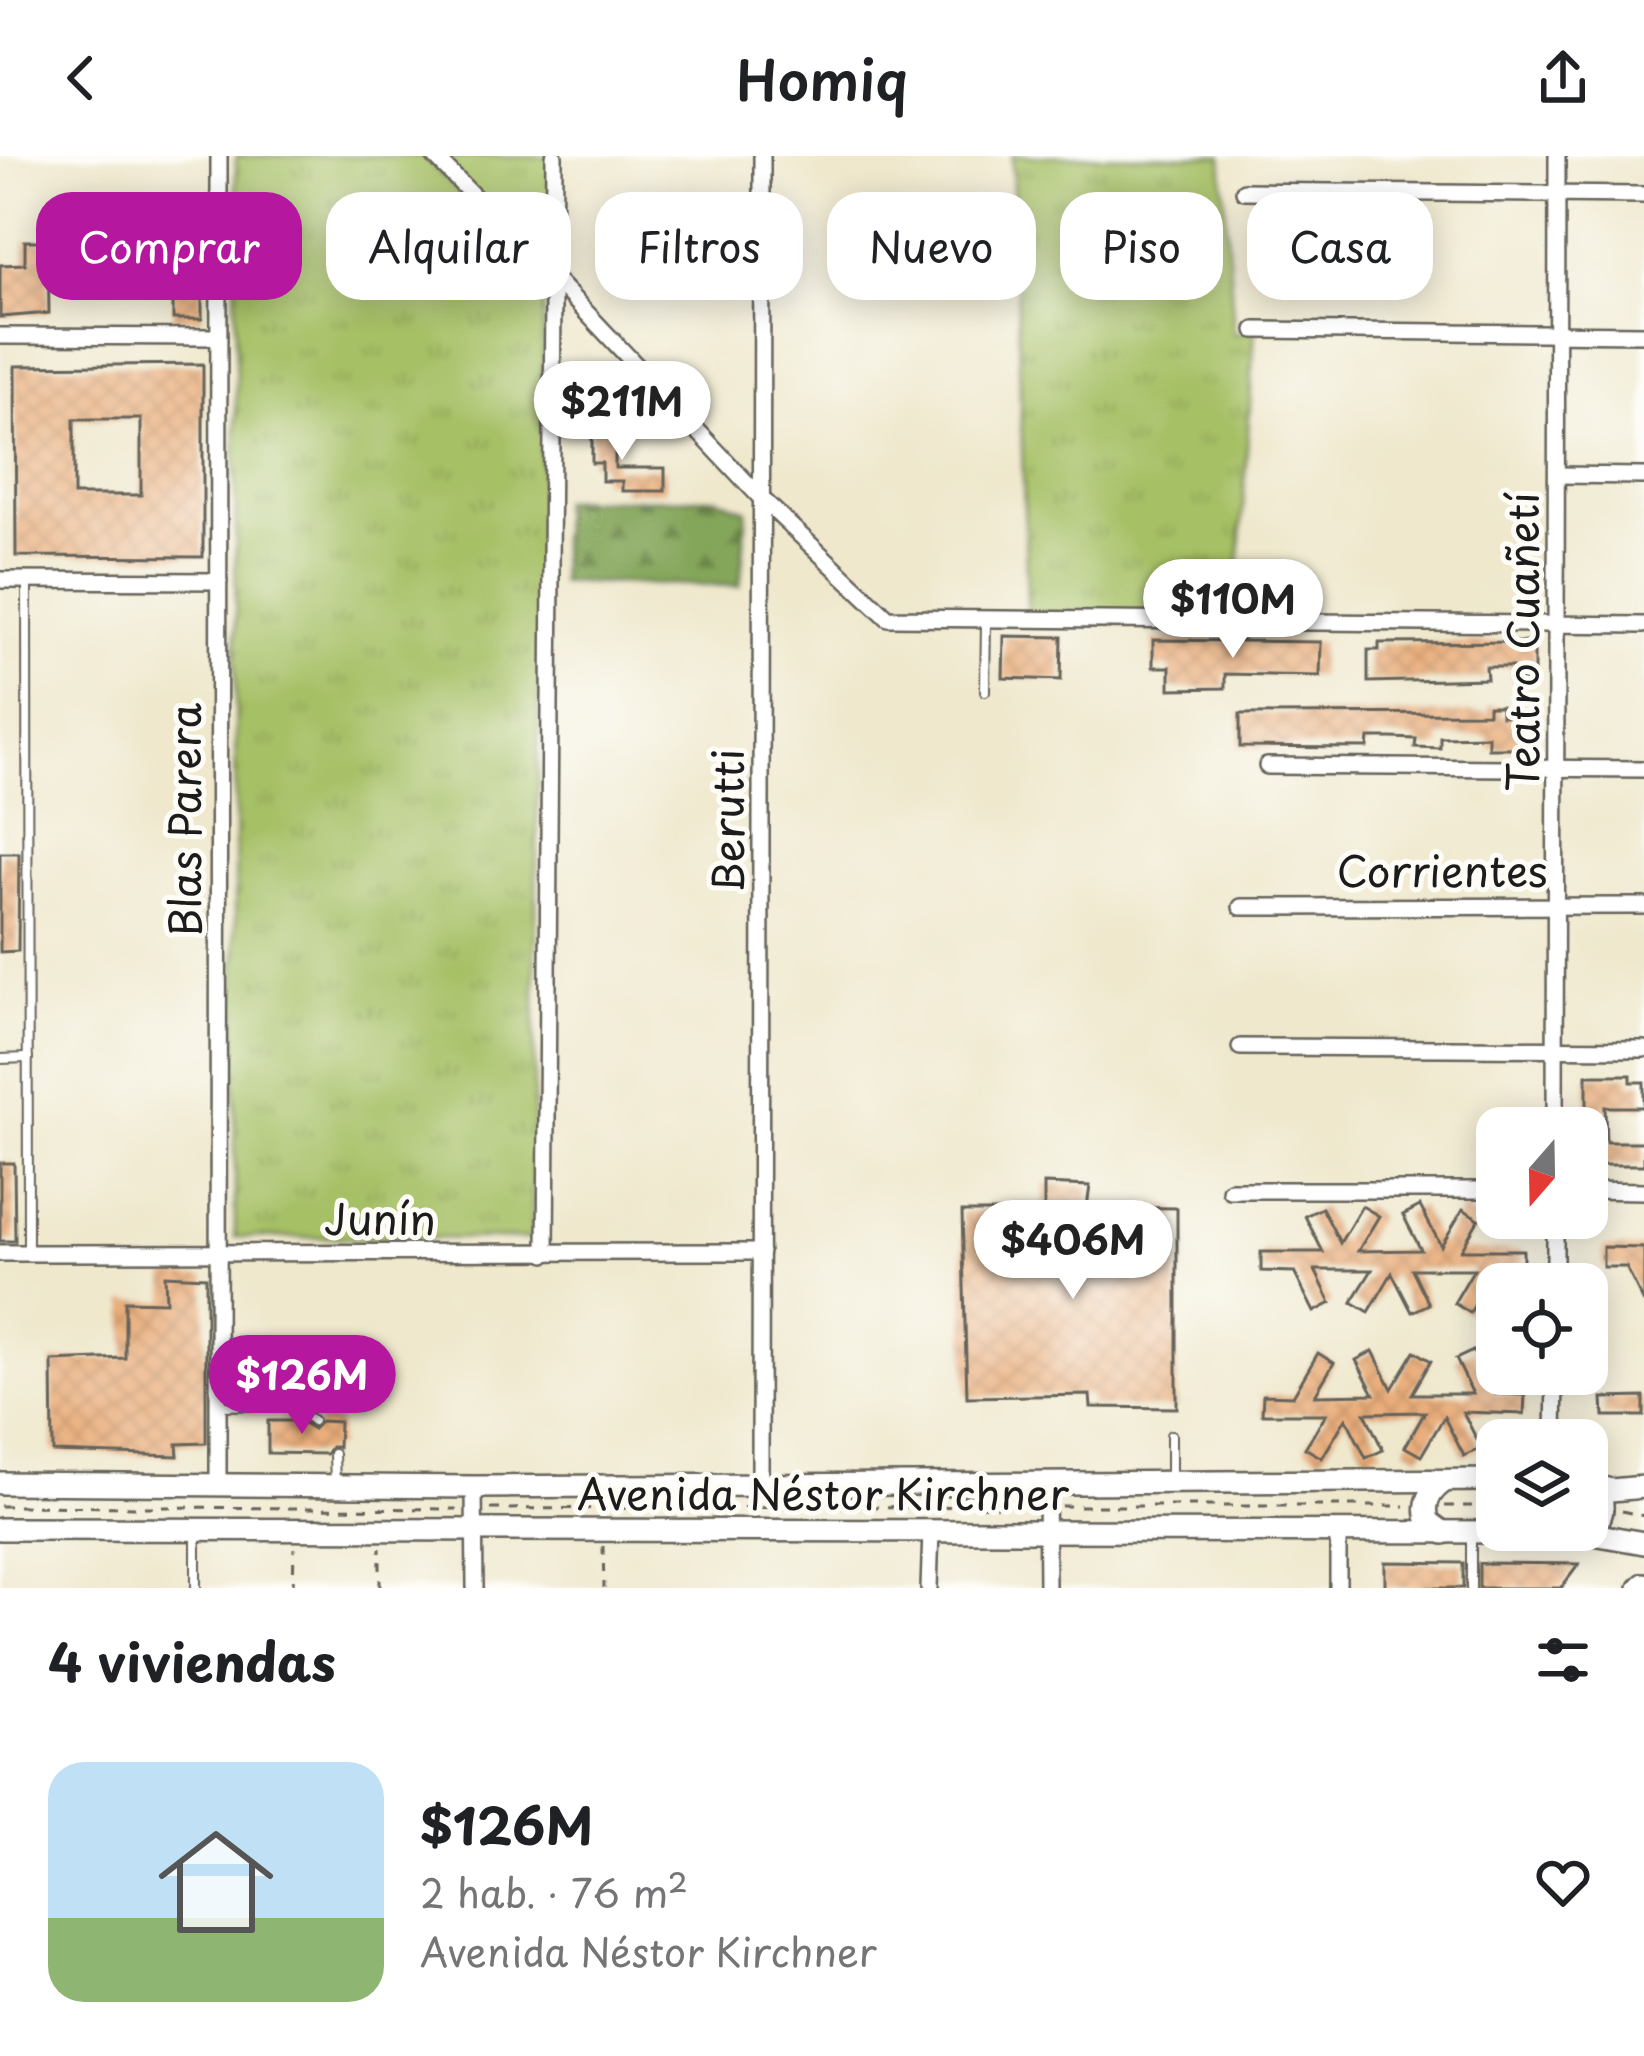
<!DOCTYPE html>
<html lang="es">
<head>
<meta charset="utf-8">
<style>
	:root { --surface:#fff; --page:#f2f2f2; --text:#202124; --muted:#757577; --line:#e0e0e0; --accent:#b5179e }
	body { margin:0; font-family:"Playpen Sans",sans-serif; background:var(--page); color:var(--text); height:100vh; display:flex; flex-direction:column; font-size:45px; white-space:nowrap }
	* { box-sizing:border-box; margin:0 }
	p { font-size:39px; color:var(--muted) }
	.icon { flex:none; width:66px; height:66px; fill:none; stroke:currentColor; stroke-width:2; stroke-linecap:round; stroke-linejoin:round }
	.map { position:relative; height:1432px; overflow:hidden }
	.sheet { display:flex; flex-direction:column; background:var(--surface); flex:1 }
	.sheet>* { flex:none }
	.guide { position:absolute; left:36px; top:36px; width:1572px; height:108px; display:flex; gap:24px }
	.needle { width:78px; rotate:200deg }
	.tools { position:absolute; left:1476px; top:951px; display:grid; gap:24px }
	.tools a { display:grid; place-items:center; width:132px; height:132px; border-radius:24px; background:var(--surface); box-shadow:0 6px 30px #0003; font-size:60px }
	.price { position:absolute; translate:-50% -102px; padding:0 27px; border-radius:42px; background:#fff; color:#222; font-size:39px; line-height:78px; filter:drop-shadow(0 3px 6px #0008) }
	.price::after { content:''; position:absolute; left:50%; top:72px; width:36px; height:27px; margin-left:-18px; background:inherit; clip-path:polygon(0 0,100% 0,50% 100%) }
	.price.active { background:var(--accent); color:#fff }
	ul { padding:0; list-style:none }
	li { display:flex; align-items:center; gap:36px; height:300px; padding:0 48px }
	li+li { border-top:3px solid var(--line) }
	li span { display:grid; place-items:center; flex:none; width:336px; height:240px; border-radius:36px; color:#555 }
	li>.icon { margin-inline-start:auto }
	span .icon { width:144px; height:144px; fill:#fffc; stroke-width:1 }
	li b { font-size:51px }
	h2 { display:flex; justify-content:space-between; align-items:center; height:144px; padding:0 48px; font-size:51px }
	.chip { padding:0 42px; border-radius:36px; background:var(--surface); box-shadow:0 6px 30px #0003; font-size:42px; line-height:108px }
	.chip.active { background:var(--accent); color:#fff }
	header { display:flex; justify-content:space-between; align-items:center; height:156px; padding:0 48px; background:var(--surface); font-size:54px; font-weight:600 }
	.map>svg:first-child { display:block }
	.grass { fill:url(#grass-tufts); stroke:#616e40; stroke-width:3 }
	.forest { fill:url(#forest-firs); stroke:#50613b; stroke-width:3 }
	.building { fill:url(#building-cross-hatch); fill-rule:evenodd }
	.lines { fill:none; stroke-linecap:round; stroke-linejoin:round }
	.lane-casing { stroke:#66635a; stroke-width:12 }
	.street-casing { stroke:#66635a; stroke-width:20 }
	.secondary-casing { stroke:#66635a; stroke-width:26 }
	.path { stroke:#66635a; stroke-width:3; stroke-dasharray:9 9; stroke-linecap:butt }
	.lane { stroke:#fff; stroke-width:8 }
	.street { stroke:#fff; stroke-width:15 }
	.secondary { stroke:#fff; stroke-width:21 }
	.labels { text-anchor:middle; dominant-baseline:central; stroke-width:10; stroke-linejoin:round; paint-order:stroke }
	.street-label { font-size:42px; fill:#1c1c1c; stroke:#fdfcf7 }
</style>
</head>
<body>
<header><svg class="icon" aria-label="back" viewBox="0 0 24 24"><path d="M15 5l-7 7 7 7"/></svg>Homiq<svg class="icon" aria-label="share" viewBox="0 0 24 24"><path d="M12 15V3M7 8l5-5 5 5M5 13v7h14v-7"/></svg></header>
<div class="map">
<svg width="1644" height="1432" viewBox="0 0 1644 1432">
	<defs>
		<pattern id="grass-tufts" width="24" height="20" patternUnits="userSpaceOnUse" patternTransform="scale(3)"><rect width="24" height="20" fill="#a6c065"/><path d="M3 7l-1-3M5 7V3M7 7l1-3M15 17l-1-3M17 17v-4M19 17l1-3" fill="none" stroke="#8ea457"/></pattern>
		<pattern id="forest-firs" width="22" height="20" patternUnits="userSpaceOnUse" patternTransform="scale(3)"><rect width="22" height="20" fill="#84a65a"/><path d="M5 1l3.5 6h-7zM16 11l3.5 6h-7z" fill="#6b864a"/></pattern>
		<pattern id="building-cross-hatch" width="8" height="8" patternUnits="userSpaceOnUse" patternTransform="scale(3)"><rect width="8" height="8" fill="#eaae7c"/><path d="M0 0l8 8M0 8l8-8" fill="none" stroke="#c8956b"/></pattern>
	</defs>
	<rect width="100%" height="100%" fill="#fdfcf7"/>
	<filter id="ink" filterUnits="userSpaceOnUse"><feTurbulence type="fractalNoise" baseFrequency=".00833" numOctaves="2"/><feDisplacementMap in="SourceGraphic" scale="24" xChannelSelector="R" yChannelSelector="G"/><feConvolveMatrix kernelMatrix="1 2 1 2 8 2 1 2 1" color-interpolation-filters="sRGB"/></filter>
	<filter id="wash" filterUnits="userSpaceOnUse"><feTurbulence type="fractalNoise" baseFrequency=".004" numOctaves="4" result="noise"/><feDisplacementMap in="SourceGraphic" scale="48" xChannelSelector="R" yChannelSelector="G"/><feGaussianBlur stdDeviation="2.7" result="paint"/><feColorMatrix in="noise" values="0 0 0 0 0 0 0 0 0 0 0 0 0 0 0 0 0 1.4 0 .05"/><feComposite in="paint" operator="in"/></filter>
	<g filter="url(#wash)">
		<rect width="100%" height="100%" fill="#efe8cd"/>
		<g class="grass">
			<polygon points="236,0 423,0 544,121 532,1083 235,1081"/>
			<polygon points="434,0 553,0 552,120"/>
			<polygon points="1012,0 1222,0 1234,178 1255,174 1235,468 1028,465"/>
		</g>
		<polygon class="forest" points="717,342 747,354 740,430 560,426 561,344"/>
		<g id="blocks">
			<g class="building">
				<polygon points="25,85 48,85 49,157 0,161 0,109 25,108"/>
				<polygon points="173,94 202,95 202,163 173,163"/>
				<path d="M 203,208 L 203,401 L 16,400 L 15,210 ZM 74,263 L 141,263 L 141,339 L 74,339 Z"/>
				<polygon points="592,267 615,267 615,312 665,312 665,335 622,335 622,325 602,325 602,307 592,307"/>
				<polygon points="1004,480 1062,481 1061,524 1003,522"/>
				<polygon points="1153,484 1321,486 1320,520 1225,518 1225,532 1170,533 1170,511 1153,511"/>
				<polygon points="1534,486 1534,525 1512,525 1512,511 1486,511 1487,523 1368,526 1368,494 1379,494 1379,487"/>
				<polygon points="1488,550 1501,550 1501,560 1534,559 1534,581 1517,581 1517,592 1488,592 1488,580 1440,581 1440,592 1415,591 1416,583 1391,582 1369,582 1368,592 1240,591 1240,558 1488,557"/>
				<polygon points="0,697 19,697 18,795 0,796"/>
				<polygon points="1587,919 1631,919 1631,926 1644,926 1644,951 1605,951 1606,986 1644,986 1644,1009 1587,1009"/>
				<polygon points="0,1007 14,1007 15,1085 0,1085"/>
				<polygon points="1044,1028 1090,1030 1087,1051 1177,1052 1177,1252 1091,1251 1090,1239 967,1241 962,1056 1044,1056"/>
				<polygon points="1362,1050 1379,1060 1358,1095 1421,1094 1403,1059 1420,1050 1441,1090 1463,1053 1479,1063 1461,1094 1523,1094 1523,1114 1496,1114 1470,1157 1454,1147 1474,1113 1412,1113 1429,1148 1412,1156 1392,1117 1369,1156 1352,1146 1372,1114 1315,1114 1331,1147 1314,1156 1294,1116 1261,1115 1261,1096 1323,1096 1305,1060 1322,1052 1340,1087"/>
				<polygon points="1603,1091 1644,1092 1644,1147 1626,1111 1603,1111"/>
				<polygon points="165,1119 206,1121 206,1287 177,1288 178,1300 53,1296 52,1205 125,1202 125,1145 166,1146"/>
				<polygon points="1373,1195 1392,1233 1415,1195 1431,1205 1412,1238 1473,1238 1456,1203 1473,1195 1495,1238 1525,1239 1524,1258 1463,1256 1481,1292 1464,1300 1444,1261 1421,1300 1405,1291 1425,1256 1365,1257 1383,1294 1366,1302 1346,1262 1322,1302 1305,1292 1326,1258 1262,1258 1263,1239 1293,1240 1318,1197 1334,1207 1315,1239 1374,1238 1356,1204"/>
				<polygon points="1644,1241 1644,1260 1604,1260 1603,1242"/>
				<polygon points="268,1265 300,1265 313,1273 321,1265 339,1266 338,1291 331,1291 326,1298 268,1297"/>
				<polygon points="1385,1406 1463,1407 1463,1432 1385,1432"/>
				<polygon points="1479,1407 1579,1408 1561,1432 1479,1432"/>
			</g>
		</g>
	</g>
	<g filter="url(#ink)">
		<use href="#blocks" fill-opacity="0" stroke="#66635a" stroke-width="3"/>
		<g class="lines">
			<defs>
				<g id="lane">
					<polyline points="27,426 28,1095"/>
					<polyline points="985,535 986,465"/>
					<polyline points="0,903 28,902"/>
					<polyline points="219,1250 293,1249 313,1265"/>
					<polyline points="334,1298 335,1327"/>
					<polyline points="1171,1325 1171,1279"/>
					<polyline points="1471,1380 1471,1432"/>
					<polyline points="196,1432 196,1374"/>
				</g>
				<g id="street">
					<polyline points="434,0 552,120 760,341 888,462 1644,469"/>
					<polyline points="1244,35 1644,39"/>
					<polyline points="1255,174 1644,178"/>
					<polyline points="0,180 219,181"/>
					<polyline points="1557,319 1644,320"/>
					<polyline points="0,424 219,425"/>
					<polyline points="1267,610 1644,613"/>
					<polyline points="1241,751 1644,750"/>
					<polyline points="1240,891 1644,893"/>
					<polyline points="1555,972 1557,0"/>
					<polyline points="1230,1034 1497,1034"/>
					<polyline points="1587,1034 1644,1035"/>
					<polyline points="0,1097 761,1096"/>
					<polyline points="546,1098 554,0"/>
					<polyline points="1555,1128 1555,1062"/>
					<polyline points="1554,1284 1555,1218"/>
					<polyline points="1046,1326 1047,1432"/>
					<polyline points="218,1328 219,0"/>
					<polyline points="760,1329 762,0"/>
					<polyline points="474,1331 475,1432"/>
					<polyline points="929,1432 931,1375"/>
					<polyline points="1338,1432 1338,1377"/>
				</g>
				<g id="secondary">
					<polyline points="0,1327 474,1331 1497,1324"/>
					<polyline points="1587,1328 1611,1334 1644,1331"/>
					<polyline points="0,1373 1582,1376 1644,1387"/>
					<path d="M 1587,1373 C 1605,1364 1605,1348 1597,1331"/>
					<path d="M 1444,1377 L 1429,1366 C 1422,1348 1430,1335 1445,1325"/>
					<polyline points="1640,1432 1644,1428"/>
				</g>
			</defs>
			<use href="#lane" class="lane-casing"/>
			<use href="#street" class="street-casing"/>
			<use href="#secondary" class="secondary-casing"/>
			<g class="path">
				<polyline points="0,1350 457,1353"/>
				<polyline points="1061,1350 1405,1350"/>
				<polyline points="1445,1350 1497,1350"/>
				<polyline points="491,1353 1033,1350"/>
				<polyline points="1622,1355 1644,1360"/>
				<polyline points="603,1390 604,1432"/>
				<polyline points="293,1432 294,1392"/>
				<polyline points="380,1432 380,1392"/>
			</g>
			<use href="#lane" class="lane"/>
			<use href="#street" class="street"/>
			<use href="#secondary" class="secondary"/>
		</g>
	</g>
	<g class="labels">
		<g class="street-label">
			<text transform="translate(1521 486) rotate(-90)">Teatro Cuañetí</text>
			<text transform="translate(183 664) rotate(-90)">Blas Parera</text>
			<text transform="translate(726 665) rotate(-90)">Berutti</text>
			<text x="1442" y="713">Corrientes</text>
			<text x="380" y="1061">Junín</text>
			<text x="823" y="1336">Avenida Néstor Kirchner</text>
		</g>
	</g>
</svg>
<div class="tools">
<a><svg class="needle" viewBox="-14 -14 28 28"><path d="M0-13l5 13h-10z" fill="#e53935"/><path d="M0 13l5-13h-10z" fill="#757577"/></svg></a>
<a><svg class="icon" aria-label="locate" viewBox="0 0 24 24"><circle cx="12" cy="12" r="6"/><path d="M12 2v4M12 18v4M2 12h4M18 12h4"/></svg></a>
<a><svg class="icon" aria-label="layers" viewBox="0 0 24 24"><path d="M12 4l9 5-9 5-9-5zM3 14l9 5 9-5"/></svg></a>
</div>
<b class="price" style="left:622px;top:307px">$211M</b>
<b class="price" style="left:1233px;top:505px">$110M</b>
<b class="price" style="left:1073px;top:1146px">$406M</b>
<b class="price active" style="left:302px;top:1281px">$126M</b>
<div class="guide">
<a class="chip active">Comprar</a>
<a class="chip">Alquilar</a>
<a class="chip">Filtros</a>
<a class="chip">Nuevo</a>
<a class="chip">Piso</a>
<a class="chip">Casa</a>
</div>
</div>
<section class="sheet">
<h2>4 viviendas<svg class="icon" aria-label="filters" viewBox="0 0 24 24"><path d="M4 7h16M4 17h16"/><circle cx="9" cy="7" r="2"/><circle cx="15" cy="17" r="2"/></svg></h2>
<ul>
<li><span style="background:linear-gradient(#bfe0f5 65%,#8fb573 0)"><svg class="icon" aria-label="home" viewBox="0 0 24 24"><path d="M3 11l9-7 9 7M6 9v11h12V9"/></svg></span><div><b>$126M</b><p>2 hab. · 76 m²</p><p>Avenida Néstor Kirchner</p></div><svg class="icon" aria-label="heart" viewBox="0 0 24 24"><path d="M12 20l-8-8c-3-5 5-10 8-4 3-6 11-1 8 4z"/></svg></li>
</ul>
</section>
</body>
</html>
